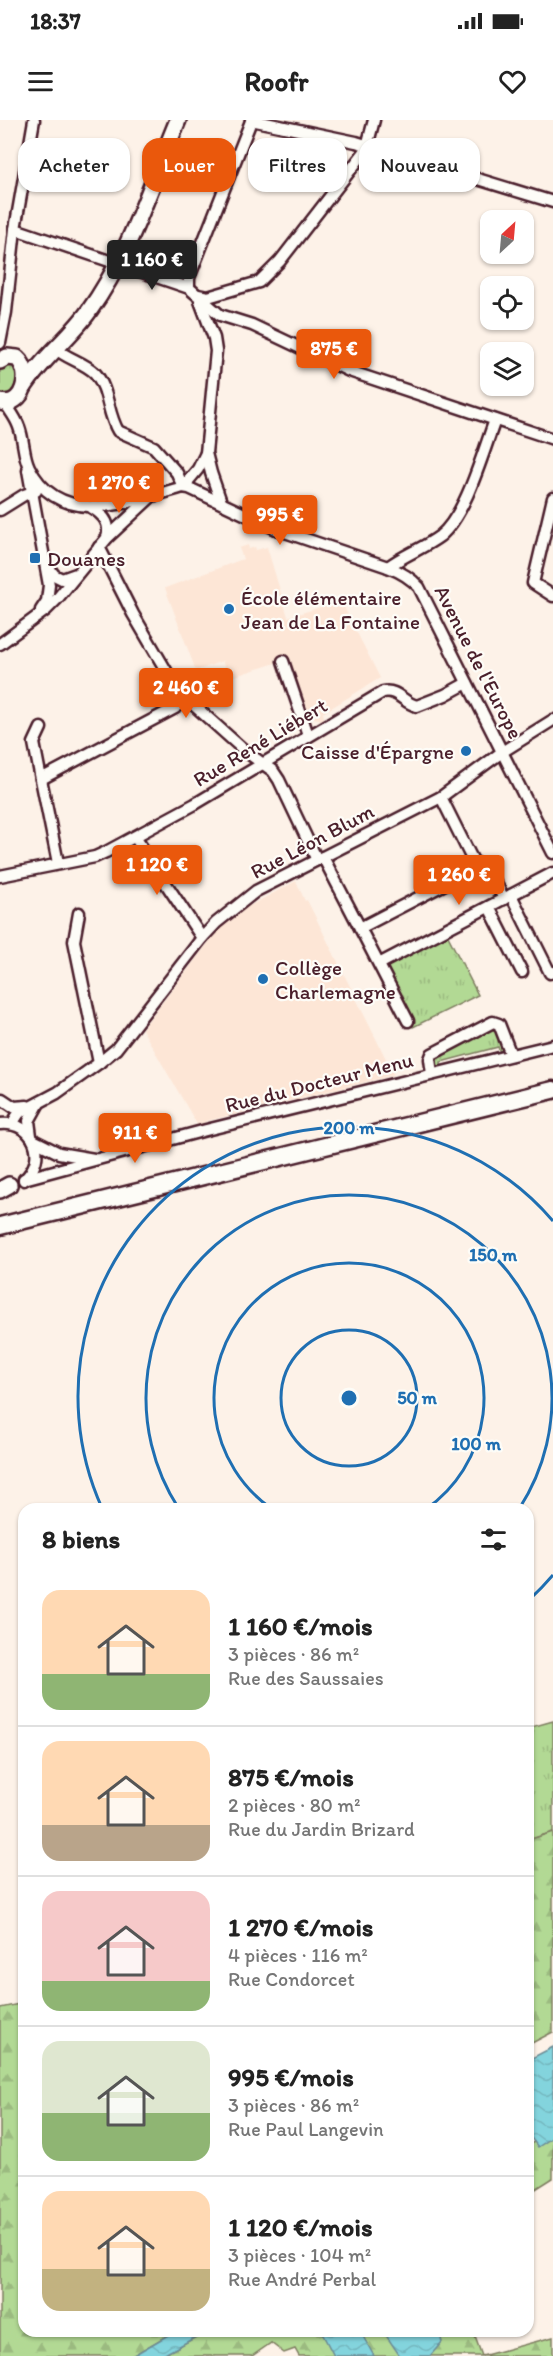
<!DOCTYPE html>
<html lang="fr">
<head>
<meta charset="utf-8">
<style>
	:root { --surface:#fff; --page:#f6f6f6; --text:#222; --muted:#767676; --line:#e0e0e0; --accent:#ea580c }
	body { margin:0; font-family:Itim,sans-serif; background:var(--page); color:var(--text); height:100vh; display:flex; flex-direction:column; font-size:22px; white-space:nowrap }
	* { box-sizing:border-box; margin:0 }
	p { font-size:20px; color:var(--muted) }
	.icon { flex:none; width:33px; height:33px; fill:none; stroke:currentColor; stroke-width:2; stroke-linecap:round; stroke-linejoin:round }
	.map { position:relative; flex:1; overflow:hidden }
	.panel { position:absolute; left:18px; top:1383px; width:516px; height:834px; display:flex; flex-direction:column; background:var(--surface); border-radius:18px; box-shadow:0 2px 4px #0004 }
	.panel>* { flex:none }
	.guide { position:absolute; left:18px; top:18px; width:518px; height:54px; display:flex; gap:12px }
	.needle { width:39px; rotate:26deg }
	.fabs { position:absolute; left:480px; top:90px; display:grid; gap:12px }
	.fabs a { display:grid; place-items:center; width:54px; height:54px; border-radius:12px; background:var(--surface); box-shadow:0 2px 4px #0004; font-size:30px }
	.price { position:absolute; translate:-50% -51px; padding:0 14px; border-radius:6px; background:var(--accent); color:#fff; font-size:20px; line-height:39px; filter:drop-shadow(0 2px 3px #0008) }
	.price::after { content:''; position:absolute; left:50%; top:36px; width:18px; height:14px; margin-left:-9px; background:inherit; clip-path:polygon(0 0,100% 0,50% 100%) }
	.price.selected { background:#222; color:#fff }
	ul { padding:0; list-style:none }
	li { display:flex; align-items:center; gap:18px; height:150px; padding:0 24px }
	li+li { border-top:2px solid var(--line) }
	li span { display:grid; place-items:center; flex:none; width:168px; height:120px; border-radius:18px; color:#555 }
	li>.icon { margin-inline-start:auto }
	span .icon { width:72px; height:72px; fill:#fffc; stroke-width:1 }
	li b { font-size:26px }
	h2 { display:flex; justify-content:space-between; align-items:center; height:72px; padding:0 24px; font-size:26px }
	.chip { padding:0 21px; border-radius:18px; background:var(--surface); box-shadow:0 2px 4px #0004; font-size:21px; line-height:54px }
	.chip.selected { background:var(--accent); color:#fff }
	.status { display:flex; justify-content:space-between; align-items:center; height:42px; padding:0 30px; background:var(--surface); direction:ltr }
	.status svg { height:16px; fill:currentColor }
	header { display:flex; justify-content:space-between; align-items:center; height:78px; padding:0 24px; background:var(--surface); font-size:27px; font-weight:700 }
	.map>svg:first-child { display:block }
	.built { fill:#fde6d6 }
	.grass { fill:url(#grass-tufts); stroke:#7e7c60; stroke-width:1.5 }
	.forest { fill:url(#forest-firs); stroke:#7e7c60; stroke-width:1.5 }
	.water { fill:url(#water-waves); stroke:#6c8c96; stroke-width:1.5 }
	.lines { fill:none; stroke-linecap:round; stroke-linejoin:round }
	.street-casing { stroke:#4a1f2b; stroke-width:15 }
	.secondary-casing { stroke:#4a1f2b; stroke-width:20 }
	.primary-casing { stroke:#4a1f2b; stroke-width:21 }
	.street { stroke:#fdfcf7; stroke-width:10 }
	.secondary { stroke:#fdfcf7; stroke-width:15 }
	.primary { stroke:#fdfcf7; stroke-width:16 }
	.ring { fill:none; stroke:#1f6fb2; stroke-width:3 }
	.poi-dot { fill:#1f6fb2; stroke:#fdfcf7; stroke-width:2 }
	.labels { text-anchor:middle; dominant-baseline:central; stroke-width:4.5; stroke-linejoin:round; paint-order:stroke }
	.poi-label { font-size:21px; fill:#4a1f2b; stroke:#fdfcf7; text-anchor:start }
	.street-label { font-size:21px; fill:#4a1f2b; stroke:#fdfcf7 }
	.centre { fill:#1f6fb2; stroke:#fdfcf7; stroke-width:3 }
	.ring-label { font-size:18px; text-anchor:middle; font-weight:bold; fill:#1f6fb2; stroke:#fdfcf7; stroke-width:4.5; stroke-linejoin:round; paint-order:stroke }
</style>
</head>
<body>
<div class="status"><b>18:37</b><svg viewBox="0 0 49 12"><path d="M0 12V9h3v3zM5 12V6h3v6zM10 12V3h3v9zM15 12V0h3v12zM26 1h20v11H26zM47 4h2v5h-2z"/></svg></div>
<header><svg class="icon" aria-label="menu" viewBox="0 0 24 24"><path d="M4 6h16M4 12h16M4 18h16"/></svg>Roofr<svg class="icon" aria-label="heart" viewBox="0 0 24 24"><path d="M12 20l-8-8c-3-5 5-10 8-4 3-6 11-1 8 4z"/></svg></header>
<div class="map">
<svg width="553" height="2236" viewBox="0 0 553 2236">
	<defs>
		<pattern id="grass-tufts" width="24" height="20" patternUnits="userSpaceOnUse" patternTransform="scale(1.5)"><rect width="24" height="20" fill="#b2d994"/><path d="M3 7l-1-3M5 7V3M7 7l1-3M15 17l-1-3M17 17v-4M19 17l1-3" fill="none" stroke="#9bba80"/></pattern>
		<pattern id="forest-firs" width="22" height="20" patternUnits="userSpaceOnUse" patternTransform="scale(1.5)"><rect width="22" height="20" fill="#b2d994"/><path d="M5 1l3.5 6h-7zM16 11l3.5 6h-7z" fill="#9bba80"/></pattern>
		<pattern id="water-waves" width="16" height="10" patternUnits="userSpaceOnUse" patternTransform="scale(1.5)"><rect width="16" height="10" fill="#83d4dd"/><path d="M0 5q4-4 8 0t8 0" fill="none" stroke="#73b6be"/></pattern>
	</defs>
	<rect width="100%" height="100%" fill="#fdf2e8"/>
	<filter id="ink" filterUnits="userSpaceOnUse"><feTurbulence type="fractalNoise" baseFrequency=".0167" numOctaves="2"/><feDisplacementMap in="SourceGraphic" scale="12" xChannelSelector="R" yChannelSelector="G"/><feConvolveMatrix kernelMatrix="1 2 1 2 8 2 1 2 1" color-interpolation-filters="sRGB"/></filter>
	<g filter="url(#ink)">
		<g class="built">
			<polygon points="248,425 249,429 255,427 256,430 267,427 288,497 341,481 380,558 323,593 325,601 308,596 288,539 229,558 222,541 196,551 165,468 243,439 239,428"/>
			<polygon points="296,761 305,781 307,780 394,955 207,1001 198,1006 142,909 219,809 242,790"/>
		</g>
		<g class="grass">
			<polygon points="5,242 22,248 14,276 0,278 0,248"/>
			<polygon points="446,812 478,875 413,907 381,846"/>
			<polygon points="487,908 498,911 505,927 501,935 498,927 441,942 441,949 437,948 433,942 436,934"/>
			<polygon points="553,1601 553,1712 528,1720 528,1608"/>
		</g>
		<g class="forest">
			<polygon points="553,1712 553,1912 528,1925 528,1720"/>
			<polygon points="24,1883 24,2211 175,2211 132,2236 0,2236 0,1888"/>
			<polygon points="553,2009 553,2058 528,2074 528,2026"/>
			<polygon points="207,2211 473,2211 482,2236 299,2236 295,2229 284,2233 271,2223 252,2236 161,2236"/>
			<polygon points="553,2217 553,2236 482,2236"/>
		</g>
		<g class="water">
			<polygon points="553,1927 553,2017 538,2027 528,2014 528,1940"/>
			<polygon points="175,2211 207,2211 161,2236 132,2236"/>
			<polygon points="321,2211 360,2211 374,2236 334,2236"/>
			<polygon points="383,2211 439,2211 442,2222 430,2236 400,2236"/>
		</g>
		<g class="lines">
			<defs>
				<g id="street">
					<polyline points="251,0 356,22 553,82"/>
					<polyline points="15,109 189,168 220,195 252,205 349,251 553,319"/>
					<polyline points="189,168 189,158 251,1"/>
					<polyline points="198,175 208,177 259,162 280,141 366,30 374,0"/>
					<polyline points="200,181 214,218 216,231 206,333 211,353 221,382"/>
					<polyline points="0,223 6,192 15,109 34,0"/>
					<path d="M 55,228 C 67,239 84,242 95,253 C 109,269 107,293 118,311 L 154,327 L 177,353 L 183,367"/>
					<path d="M 5,283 C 10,291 16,298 19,307 C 24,320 23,335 29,347 C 60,410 131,382 183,367 L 189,368 L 276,409 L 388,447 C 401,452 410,457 419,467 L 553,733"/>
					<polyline points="28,350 49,465 47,481 41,490"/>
					<polyline points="183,367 198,349 206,333"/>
					<polyline points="553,378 533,463 553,476"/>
					<path d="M 92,388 C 104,395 111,404 107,418"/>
					<polyline points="0,390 24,375 36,371"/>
					<polyline points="99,427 133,494 178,571 245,631 273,651 279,660 317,740"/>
					<polyline points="48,446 54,455 62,459 76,454"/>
					<path d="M 388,447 C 404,435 424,428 440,416 C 466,395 483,332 495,300"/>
					<polyline points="0,524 46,490 57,479 107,418 152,376"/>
					<polyline points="283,541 308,615"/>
					<polyline points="41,659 34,623 41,608"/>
					<polyline points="441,677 473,741 489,750 504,779"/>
					<polyline points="135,717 202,818"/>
					<polyline points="323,737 360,808 468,752 473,741"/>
					<polyline points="58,743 41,659 175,588 187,580"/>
					<path d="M 0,756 L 95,737 L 106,732 L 195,684 L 383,572 C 398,569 403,583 417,586 L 445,575 L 467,563"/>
					<polyline points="511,775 550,853 553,852"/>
					<polyline points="489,787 522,852"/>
					<polyline points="79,793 74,821 99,943"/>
					<polyline points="360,808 408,901"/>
					<polyline points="379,844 553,753"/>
					<polyline points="432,954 430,939 432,934 493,902 499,904 511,935"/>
					<polyline points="2,979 14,987 27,986"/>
					<path d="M 0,1004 C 34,1001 49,1037 24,1060"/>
					<polyline points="12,1004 19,993 57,973 99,943 116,929 202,818 216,803 256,771 441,677 502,632 553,600"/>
					<polyline points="31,1016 29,1001 39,983"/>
					<polyline points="33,1020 59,1033 94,1039"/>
					<polyline points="24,1059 206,1010 553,925"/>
				</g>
				<g id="secondary">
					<path d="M 0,241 L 7,237 L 17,238 C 33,252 24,288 0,282"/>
					<path d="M 24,267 C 42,238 70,218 89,191 C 130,134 151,64 178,0"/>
					<polyline points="0,1070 9,1065"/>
				</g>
				<polyline id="primary" points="0,1106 553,970"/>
			</defs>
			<use href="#street" class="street-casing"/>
			<use href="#secondary" class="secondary-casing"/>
			<use href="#primary" class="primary-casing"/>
			<use href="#street" class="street"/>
			<use href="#secondary" class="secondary"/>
			<use href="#primary" class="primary"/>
		</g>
	</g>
	<g class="ring">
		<circle cx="349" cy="1278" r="68"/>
		<path d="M272 1389A135 135 0 1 1 426 1389"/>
		<path d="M179 1389A203 203 0 1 1 519 1389"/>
		<path d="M553 1455A270 270 0 0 1 530 1479M102 1388A270 270 0 0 1 553 1101"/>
	</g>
	<g class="poi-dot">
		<rect x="29" y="432" width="12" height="12" rx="3"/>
		<circle cx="229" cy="489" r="6"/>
		<circle cx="466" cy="631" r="6"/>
		<circle cx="263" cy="859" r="6"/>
	</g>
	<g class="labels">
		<g class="poi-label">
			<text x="47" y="438">Douanes</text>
			<text x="241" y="477">École élémentaire<tspan x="241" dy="24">Jean de La Fontaine</tspan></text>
			<text x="454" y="631" text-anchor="end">Caisse d'Épargne</text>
			<text x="275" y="847">Collège<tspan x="275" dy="24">Charlemagne</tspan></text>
		</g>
		<g class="street-label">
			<text transform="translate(479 542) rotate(63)">Avenue de l'Europe</text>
			<text transform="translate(260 622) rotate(-31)">Rue René Liébert</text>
			<text transform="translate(312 721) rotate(-28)">Rue Léon Blum</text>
			<text transform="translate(319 962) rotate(-14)">Rue du Docteur Menu</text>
		</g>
	</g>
	<circle cx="349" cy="1278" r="9" class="centre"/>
	<g class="ring-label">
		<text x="349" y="1014">200 m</text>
		<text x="493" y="1141">150 m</text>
		<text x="417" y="1284">50 m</text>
		<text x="476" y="1330">100 m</text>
	</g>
</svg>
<div class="fabs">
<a><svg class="needle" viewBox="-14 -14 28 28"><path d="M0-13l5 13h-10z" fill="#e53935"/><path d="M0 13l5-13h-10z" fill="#767676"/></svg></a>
<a><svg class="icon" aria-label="locate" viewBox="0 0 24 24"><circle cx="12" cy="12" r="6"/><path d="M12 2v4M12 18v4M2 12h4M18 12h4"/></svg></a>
<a><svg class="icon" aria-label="layers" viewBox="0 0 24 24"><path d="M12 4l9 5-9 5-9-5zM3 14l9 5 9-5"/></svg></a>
</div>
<b class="price selected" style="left:152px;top:171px">1 160 €</b>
<b class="price" style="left:334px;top:260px">875 €</b>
<b class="price" style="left:119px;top:394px">1 270 €</b>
<b class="price" style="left:280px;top:426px">995 €</b>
<b class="price" style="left:186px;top:599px">2 460 €</b>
<b class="price" style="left:157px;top:776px">1 120 €</b>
<b class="price" style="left:459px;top:786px">1 260 €</b>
<b class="price" style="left:135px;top:1044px">911 €</b>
<div class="guide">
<a class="chip">Acheter</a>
<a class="chip selected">Louer</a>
<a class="chip">Filtres</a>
<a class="chip">Nouveau</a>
</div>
<section class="panel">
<h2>8 biens<svg class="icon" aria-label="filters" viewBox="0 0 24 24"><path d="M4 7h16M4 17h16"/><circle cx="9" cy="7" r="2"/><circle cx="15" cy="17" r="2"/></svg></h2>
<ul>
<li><span style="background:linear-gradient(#ffd9b3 70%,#8fb573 0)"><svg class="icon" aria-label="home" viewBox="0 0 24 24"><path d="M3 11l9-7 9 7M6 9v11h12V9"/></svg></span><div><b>1 160 €/mois</b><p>3 pièces · 86 m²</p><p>Rue des Saussaies</p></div></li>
<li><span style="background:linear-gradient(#ffd9b3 70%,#b9a48a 0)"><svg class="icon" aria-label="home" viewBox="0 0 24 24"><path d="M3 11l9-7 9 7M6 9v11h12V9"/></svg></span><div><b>875 €/mois</b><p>2 pièces · 80 m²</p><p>Rue du Jardin Brizard</p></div></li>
<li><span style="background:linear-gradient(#f6c9c9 75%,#8fb573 0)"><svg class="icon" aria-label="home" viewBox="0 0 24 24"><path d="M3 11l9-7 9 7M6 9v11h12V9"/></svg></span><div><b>1 270 €/mois</b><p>4 pièces · 116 m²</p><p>Rue Condorcet</p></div></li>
<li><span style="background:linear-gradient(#dfe7d0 60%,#8fb573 0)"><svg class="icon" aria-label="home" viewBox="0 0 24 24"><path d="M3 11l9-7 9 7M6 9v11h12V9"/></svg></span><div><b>995 €/mois</b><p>3 pièces · 86 m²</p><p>Rue Paul Langevin</p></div></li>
<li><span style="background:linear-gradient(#ffd9b3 65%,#c2b280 0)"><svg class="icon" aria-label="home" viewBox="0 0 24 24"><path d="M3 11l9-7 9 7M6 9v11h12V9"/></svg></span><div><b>1 120 €/mois</b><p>3 pièces · 104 m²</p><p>Rue André Perbal</p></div></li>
</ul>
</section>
</div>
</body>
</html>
